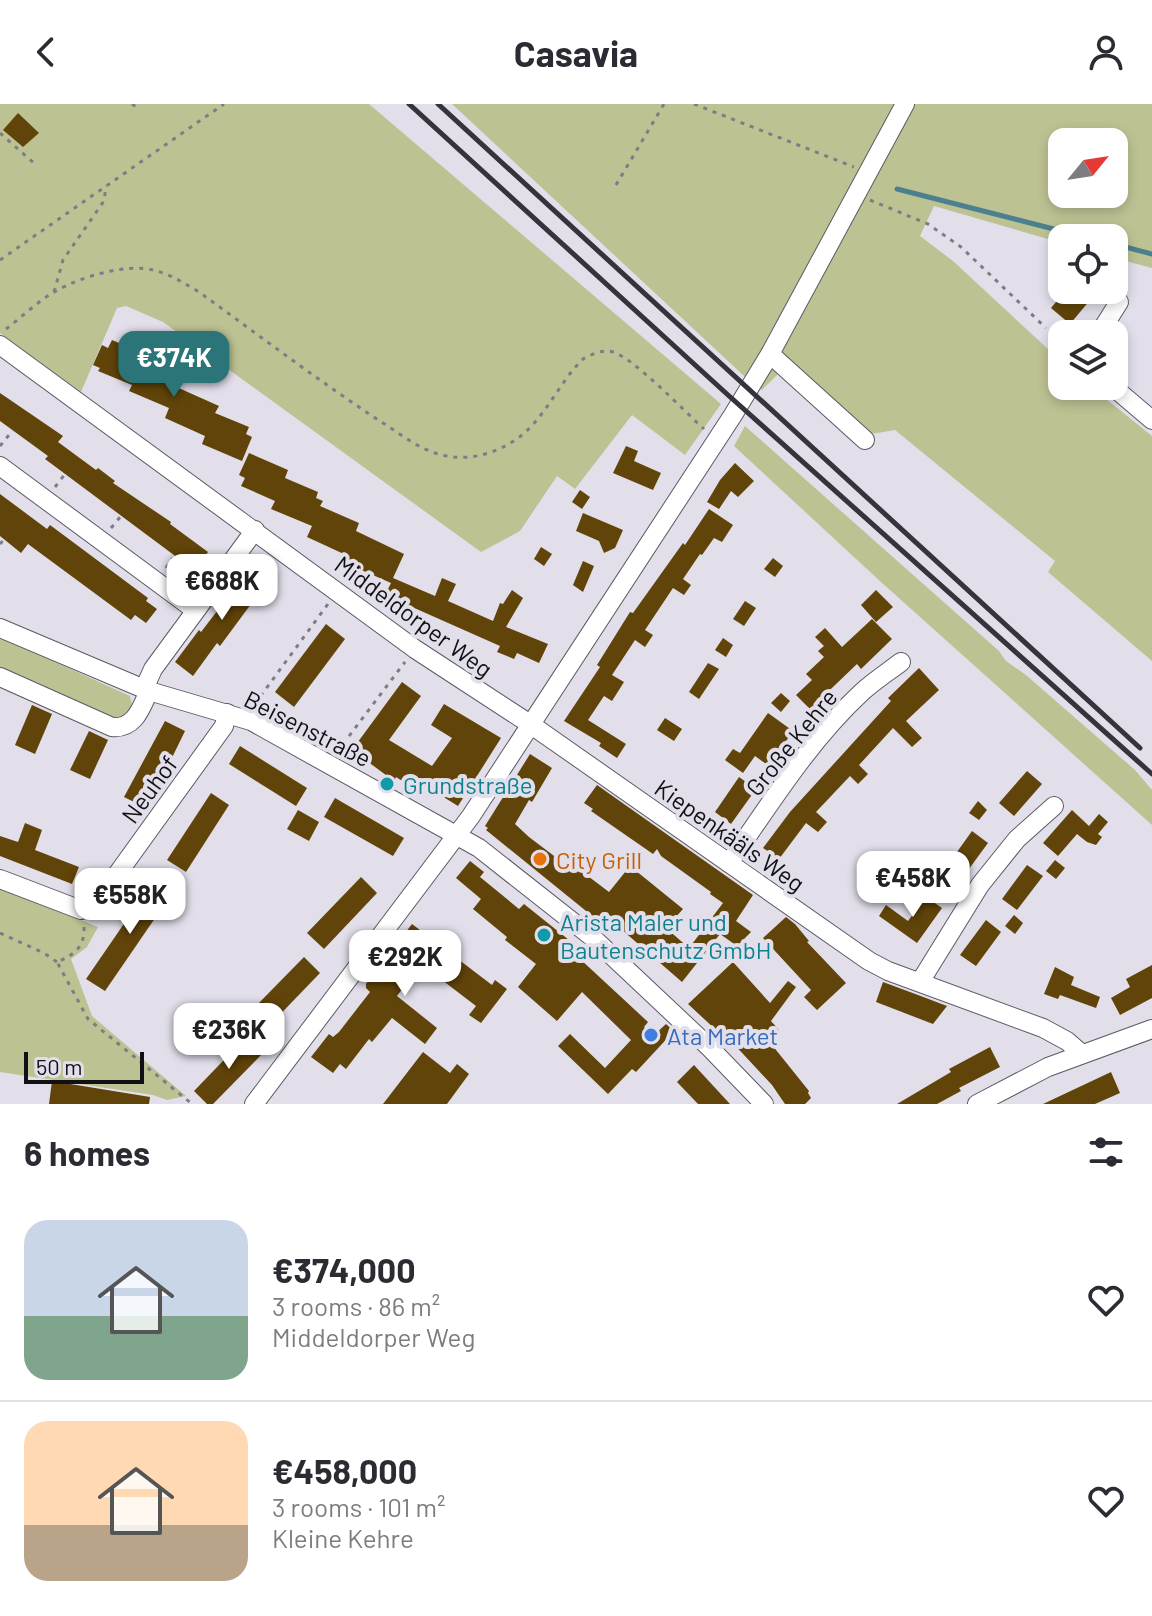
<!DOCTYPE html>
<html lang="en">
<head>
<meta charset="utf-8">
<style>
	:root { --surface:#fff; --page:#f7f7f7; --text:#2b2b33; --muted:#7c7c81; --line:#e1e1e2; --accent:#2b7579 }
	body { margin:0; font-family:Barlow,sans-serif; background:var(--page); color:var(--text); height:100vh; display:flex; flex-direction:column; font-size:30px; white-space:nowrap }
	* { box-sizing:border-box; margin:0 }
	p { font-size:26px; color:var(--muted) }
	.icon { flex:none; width:44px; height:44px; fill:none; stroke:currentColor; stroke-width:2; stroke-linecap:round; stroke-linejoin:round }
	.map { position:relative; height:1000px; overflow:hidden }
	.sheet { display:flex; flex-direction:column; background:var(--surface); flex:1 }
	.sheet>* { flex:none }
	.needle { width:52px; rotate:60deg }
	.controls { position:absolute; left:1048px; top:24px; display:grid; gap:16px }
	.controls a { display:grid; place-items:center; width:80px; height:80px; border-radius:16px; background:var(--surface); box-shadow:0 4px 12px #0003; font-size:40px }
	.scale { position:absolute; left:24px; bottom:20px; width:120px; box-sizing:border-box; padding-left:8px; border:4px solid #111014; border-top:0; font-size:22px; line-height:28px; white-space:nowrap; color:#111014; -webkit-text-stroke:6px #e2dfeb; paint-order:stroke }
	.price { position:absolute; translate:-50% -68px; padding:0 18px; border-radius:16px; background:#fff; color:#222; font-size:26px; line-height:52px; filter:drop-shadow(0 2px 4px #0008) }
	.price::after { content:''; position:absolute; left:50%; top:48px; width:24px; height:18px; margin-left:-12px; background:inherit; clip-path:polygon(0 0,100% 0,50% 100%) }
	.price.selected { background:var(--accent); color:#fff }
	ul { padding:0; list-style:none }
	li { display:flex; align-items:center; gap:24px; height:200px; padding:0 24px }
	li+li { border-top:2px solid var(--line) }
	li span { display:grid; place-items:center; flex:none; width:224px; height:160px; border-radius:24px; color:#555 }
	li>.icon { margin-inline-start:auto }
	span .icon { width:96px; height:96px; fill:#fffc; stroke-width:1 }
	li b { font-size:34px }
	h2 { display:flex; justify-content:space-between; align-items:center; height:96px; padding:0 24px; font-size:34px }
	header { display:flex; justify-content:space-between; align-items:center; height:104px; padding:0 24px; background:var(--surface); font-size:36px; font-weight:700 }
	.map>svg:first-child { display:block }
	.green { fill:#bdc293; fill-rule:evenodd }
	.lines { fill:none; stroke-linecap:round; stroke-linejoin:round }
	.stream { stroke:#4b808e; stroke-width:5 }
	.building { fill:#614409 }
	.minor-casing { stroke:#5b5963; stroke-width:20 }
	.path { stroke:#7e7c84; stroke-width:3; stroke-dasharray:4 6; stroke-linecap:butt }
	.minor { stroke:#fff; stroke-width:18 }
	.rail { stroke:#36343a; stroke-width:5 }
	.culture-dot { fill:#0f9aa8; stroke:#e2dfeb; stroke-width:3 }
	.food-dot { fill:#e8710a; stroke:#e2dfeb; stroke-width:3 }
	.shop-dot { fill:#3f7fe0; stroke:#e2dfeb; stroke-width:3 }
	.labels { text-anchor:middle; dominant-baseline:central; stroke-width:8; stroke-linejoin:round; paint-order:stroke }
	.street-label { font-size:24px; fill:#111014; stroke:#e2dfeb }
	.culture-label { font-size:24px; fill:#0d838f; stroke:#e2dfeb; text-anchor:start }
	.food-label { font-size:24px; fill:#c56008; stroke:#e2dfeb; text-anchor:start }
	.shop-label { font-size:24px; fill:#366cbe; stroke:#e2dfeb; text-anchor:start }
</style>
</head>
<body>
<header><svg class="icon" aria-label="back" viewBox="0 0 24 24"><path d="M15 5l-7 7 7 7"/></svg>Casavia<svg class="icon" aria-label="person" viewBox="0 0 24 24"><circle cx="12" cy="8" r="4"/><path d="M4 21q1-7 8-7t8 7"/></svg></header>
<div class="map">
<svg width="1152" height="1000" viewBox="0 0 1152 1000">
	<rect width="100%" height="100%" fill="#e2dfeb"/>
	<g class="green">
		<polygon points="0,0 369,0 721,300 685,351 632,311 575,385 557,372 520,427 481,448 163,218 126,202 117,204 81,288 0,229"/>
		<path d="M 452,0 L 1152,0 L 1152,164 L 1114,154 L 1114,134 L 1062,134 L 1062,139 L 934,102 L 920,132 L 953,157 L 1062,258 L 1062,282 L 1090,282 L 1152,332 L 1152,557 L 1048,468 L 1055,457 L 895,326 L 866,331 L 788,260 L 762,286 L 743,271 ZM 1062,38 L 1114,38 L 1114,90 L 1062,90 Z"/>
		<polygon points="745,322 999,547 1006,557 1026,571 1135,666 1152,686 1152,721 881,478 734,342"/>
		<polygon points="0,533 130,592 133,606 128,612 113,615 0,567"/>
		<polygon points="0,784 98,823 87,843 71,855 92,912 186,992 167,996 153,991 0,968"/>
	</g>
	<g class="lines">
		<g class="stream">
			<polyline points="897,85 1089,134"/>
			<polyline points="1114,140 1152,150"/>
		</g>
	</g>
	<g class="building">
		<polygon points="18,9 39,29 23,43 3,26"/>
		<polygon points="1066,186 1080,186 1091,195 1070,220 1051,204"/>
		<polygon points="112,236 145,250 143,256 177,271 172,281 219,302 215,309 249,323 246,330 252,333 242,357 202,340 205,332 165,314 169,304 129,287 132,281 98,267 100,264 93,261 102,241 108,244"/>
		<polygon points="0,289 63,332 58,338 96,366 98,364 115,377 113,379 171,418 170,420 208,448 194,466 45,355 48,352 0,317"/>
		<polygon points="626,342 638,347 634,357 661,369 653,386 613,369"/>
		<polygon points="249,349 288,366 285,374 318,388 316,394 323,397 320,402 359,419 356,427 404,450 393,474 435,492 442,474 456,480 448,497 493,517 500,499 503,500 512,486 523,494 506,523 548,540 539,559 517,549 514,555 497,548 500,542 385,491 391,479 343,458 346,451 307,433 312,422 271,405 275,397 241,382 245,374 239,371"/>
		<polygon points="735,359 754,377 738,393 731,387 719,405 707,398 720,376"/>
		<polygon points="580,386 590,393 582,405 572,398"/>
		<polygon points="0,390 47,425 50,421 148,494 146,497 157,505 146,519 135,511 131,516 28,440 21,449 0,432"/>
		<polygon points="709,405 733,421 722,438 714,434 702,451 700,450 683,475 691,481 684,491 673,484 645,526 653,531 645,543 635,536 612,571 624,578 612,597 604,592 588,616 626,640 617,654 599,642 601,639 564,617 600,563 597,561 630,508 633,509 683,439 685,441"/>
		<polygon points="583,409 623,426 615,444 604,449 599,437 576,427"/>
		<polygon points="541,443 552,450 544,462 534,455"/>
		<polygon points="773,454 783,462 775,473 764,465"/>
		<polygon points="583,457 594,462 583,488 573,481"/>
		<polygon points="250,464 268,477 220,542 217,539 193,572 175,558 199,526 201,528"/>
		<polygon points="876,486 893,503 876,518 861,501"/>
		<polygon points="745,497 756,504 744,522 733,515"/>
		<polygon points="872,515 892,535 861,565 857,560 810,605 796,591 812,576 806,570 824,553 818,547 824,542 815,533 825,524 842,543"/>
		<polygon points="326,520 345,535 294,603 275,588"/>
		<polygon points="723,534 733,541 726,553 715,546"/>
		<polygon points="708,559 719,565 699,595 689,588"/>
		<polygon points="919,564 939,586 906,617 922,634 912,643 893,624 859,661 868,670 858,680 850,672 816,708 827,718 818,728 806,719 779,755 763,744 790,708 891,597 888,594"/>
		<polygon points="402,578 421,592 389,636 432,662 452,634 431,621 444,600 501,634 458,702 411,673 407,680 396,673 394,677 352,646"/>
		<polygon points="781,589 790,597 781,608 771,599"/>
		<polygon points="32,601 52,610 35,650 15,641"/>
		<polygon points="768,609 793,627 769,662 755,652 743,669 725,656 733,645 740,649"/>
		<polygon points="665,614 682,625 674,637 657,626"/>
		<polygon points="165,617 185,627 166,666 163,665 144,703 124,693"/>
		<polygon points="89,627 108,636 90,675 70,666"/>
		<polygon points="240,642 307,684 296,702 229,660"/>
		<polygon points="530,650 552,664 532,698 529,696 515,720 529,733 566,761 574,765 576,763 609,788 630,762 683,805 666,824 689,844 723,799 710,790 711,788 661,752 657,745 653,750 591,707 593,705 584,699 597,681 753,791 736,817 751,828 737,842 720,830 682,878 621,825 616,831 591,811 486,726 488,724 485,722"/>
		<polygon points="1027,667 1042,680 1014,712 999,699"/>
		<polygon points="739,673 756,685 731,720 715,708"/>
		<polygon points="211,689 229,701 186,768 167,756"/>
		<polygon points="335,694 404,734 393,752 324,713"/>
		<polygon points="978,697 987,706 979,716 969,709"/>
		<polygon points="298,706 319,718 309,737 287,725"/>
		<polygon points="1072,706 1089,722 1099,710 1108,718 1098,730 1102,733 1096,741 1087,738 1077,730 1058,752 1043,739"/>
		<polygon points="25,719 42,726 35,746 79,763 72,780 0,752 0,732 18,738"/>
		<polygon points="972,727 988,739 963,773 947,762"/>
		<polygon points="1055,756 1065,764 1056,775 1046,767"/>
		<polygon points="470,757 484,768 480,773 519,805 524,800 569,836 565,841 648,918 644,923 653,932 666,920 674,927 636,968 632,965 608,990 558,942 570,930 605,964 631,936 582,888 557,917 518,883 536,860 505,836 507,833 473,805 481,795 456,774"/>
		<polygon points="1027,761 1043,772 1017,806 1002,795"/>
		<polygon points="931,764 941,771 933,782 923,775"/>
		<polygon points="361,773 377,789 324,845 307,829"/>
		<polygon points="154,776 173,788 105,887 86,875"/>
		<polygon points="926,793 942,804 917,839 879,812 886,801 908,817"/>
		<polygon points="1014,811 1023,819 1015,830 1005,822"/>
		<polygon points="786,813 795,820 809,837 807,838 846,879 817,906 804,893 811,886 763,834"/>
		<polygon points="986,816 1001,828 976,862 960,851"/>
		<polygon points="412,820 492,881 495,876 507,885 481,919 469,911 476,902 421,860 397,892 437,924 425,940 392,914 372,938 369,935 346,965 340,960 333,969 311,953 329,930 333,933 339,928 370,888 366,884 366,880"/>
		<polygon points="304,853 320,869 267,924 250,908"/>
		<polygon points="733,858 770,899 788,877 796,883 771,917 779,926 768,936 809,987 808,989 811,994 805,1000 785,1000 772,981 718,923 716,926 688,900"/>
		<polygon points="1152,861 1152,894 1120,911 1111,894 1130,883 1126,875"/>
		<polygon points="1055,863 1074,873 1071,881 1100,893 1096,904 1060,891 1058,895 1044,890"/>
		<polygon points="883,878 918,891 947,902 933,920 876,898"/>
		<polygon points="247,932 264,948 213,1000 207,1000 194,987"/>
		<polygon points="990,943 1000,963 959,984 961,987 937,1000 897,1000 951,968 949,965"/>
		<polygon points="423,948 450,969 457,960 469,970 447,1000 383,1000"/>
		<polygon points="694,961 730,1000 698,1000 677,978"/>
		<polygon points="1111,968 1120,989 1095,1000 1043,1000"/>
		<polygon points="52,977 150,993 149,1000 49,1000"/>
	</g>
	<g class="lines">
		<defs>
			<g id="minor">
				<polyline points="1099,230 1119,198"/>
				<polyline points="1058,235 1062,239"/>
				<polyline points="0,241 415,545 530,620 869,857 888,867 1043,924 1067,937 1082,950"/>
				<polyline points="770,250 865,336"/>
				<polyline points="1112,282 1152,316"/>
				<polyline points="0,362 195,506"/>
				<polyline points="0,524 149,587 251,617 479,744 592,833 710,944 764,1000"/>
				<path d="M 0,573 L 112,623 C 135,625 141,604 149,587"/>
				<polyline points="144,585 153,565 255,426"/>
				<path d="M 729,759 C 770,700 809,637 862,588 C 874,577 888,568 901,558"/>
				<polyline points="0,775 81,806"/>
				<polyline points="105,787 224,622 227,609"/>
				<polyline points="920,878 980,781 1017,735 1054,702"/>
				<polyline points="254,1000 471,712 733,311 770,250 905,0"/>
				<polyline points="977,1000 1048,963 1152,925"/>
			</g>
		</defs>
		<use href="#minor" class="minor-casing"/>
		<g class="path">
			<polyline points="132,0 139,5"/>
			<polyline points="694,0 854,63"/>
			<polyline points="0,29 36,61"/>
			<polyline points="616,81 664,0"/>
			<polyline points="870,96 928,120 961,143 1046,224"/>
			<polyline points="0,156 224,0"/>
			<polyline points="54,188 63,156 104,97 106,82"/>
			<path d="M 6,225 C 22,213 39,196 56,187 C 80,173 127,159 153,166 C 170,170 184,179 199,188 C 260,232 320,278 383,319 C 402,331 420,346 442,351 C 467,357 491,351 512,338 C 544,319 557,280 583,255 C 592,250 603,245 613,248 C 635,255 685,308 704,325"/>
			<polyline points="0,342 13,326"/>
			<polyline points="55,383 65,370"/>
			<polyline points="111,424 121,412"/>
			<polyline points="0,440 5,434"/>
			<polyline points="166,464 173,454"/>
			<polyline points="257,601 257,597 328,500"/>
			<polyline points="337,648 405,558"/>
			<path d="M 84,823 C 85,843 74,851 57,858 L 88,915 L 192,1000"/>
			<polyline points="0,829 44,849 57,858"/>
		</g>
		<use href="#minor" class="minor"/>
		<g class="rail">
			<polyline points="409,0 728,291 1152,670"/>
			<polyline points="438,0 1140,644"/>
		</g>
	</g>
	<g class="culture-dot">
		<circle cx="387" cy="680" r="8"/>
		<circle cx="544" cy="831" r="8"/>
	</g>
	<circle class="food-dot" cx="540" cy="755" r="8"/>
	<circle class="shop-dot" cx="651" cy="931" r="8"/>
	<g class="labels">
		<g class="street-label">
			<text transform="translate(414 512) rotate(36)">Middeldorper Weg</text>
			<text transform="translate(308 624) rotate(27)">Beisenstraße</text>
			<text transform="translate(791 638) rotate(-51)">Große Kehre</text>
			<text transform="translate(149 685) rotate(-54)">Neuhof</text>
			<text transform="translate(730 731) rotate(35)">Kiepenkääls Weg</text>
		</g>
		<g class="culture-label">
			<text x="403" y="680">Grundstraße</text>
			<text x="560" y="817">Arista Maler und<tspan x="560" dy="28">Bautenschutz GmbH</tspan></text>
		</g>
		<g class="food-label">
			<text x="556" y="755">City Grill</text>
		</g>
		<g class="shop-label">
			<text x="667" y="931">Ata Market</text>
		</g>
	</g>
</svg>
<div class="controls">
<a><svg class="needle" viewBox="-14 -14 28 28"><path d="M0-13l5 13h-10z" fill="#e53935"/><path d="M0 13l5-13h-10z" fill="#7c7c81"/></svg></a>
<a><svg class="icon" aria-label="locate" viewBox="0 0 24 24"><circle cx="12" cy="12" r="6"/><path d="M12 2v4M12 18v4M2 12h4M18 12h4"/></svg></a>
<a><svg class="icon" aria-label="layers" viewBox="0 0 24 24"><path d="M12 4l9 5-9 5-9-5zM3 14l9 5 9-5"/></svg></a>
</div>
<div class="scale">50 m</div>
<b class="price selected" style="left:174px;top:295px">€374K</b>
<b class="price" style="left:222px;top:518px">€688K</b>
<b class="price" style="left:913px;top:815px">€458K</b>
<b class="price" style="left:130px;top:832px">€558K</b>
<b class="price" style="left:405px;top:894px">€292K</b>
<b class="price" style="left:229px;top:967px">€236K</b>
</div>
<section class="sheet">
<h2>6 homes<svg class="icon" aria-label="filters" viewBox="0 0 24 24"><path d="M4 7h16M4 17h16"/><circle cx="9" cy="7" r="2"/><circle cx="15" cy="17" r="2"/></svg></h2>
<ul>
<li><span style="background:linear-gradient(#c9d6e8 60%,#7fa58c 0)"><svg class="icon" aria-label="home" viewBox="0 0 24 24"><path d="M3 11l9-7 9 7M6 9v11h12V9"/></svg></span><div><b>€374,000</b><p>3 rooms · 86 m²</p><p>Middeldorper Weg</p></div><svg class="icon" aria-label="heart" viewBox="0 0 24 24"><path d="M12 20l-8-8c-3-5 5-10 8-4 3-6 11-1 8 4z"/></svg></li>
<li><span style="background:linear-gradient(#ffd9b3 65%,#b9a48a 0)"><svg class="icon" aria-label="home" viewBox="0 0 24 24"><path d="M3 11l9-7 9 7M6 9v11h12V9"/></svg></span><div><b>€458,000</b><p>3 rooms · 101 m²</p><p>Kleine Kehre</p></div><svg class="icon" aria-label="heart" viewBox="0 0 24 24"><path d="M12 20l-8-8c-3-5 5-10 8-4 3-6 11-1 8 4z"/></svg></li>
</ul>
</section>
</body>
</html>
